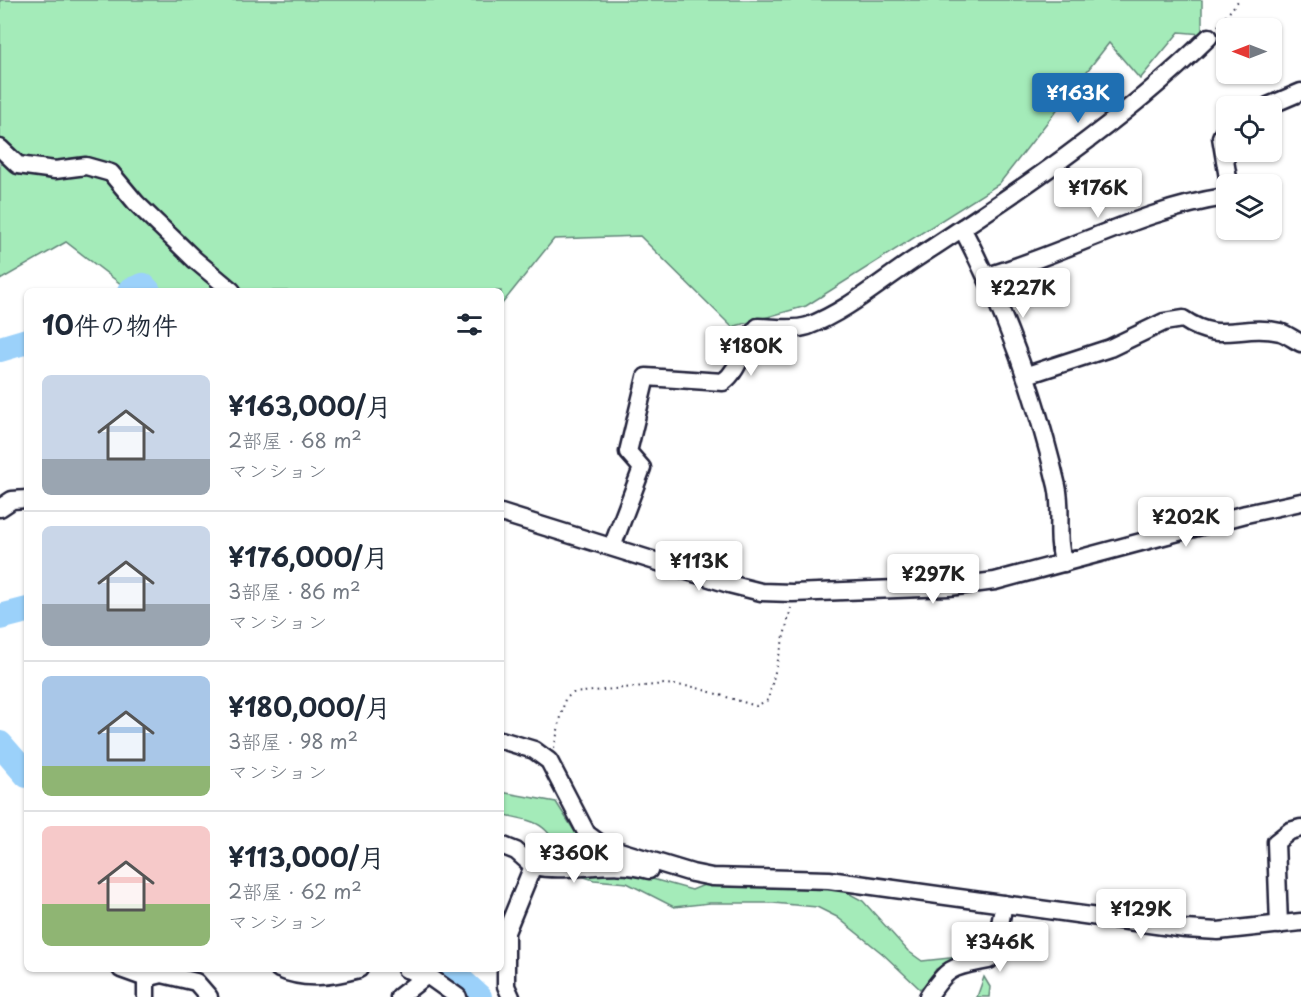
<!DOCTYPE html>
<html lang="ja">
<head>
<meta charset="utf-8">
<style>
	:root { --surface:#fff; --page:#f2f2f3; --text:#1f2937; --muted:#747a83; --line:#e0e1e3; --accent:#1f6fb2 }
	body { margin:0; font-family:"Playpen Sans","Klee One",sans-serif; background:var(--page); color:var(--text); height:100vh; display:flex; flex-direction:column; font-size:22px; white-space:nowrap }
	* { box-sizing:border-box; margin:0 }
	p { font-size:20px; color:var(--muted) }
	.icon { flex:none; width:33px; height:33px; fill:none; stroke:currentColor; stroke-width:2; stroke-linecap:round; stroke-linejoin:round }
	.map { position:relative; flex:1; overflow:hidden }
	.side { position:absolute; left:24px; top:288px; width:480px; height:684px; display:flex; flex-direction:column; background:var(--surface); border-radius:9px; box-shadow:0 2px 4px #0004 }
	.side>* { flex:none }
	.needle { width:39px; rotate:270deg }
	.tools { position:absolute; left:1216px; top:18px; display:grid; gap:12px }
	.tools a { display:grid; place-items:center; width:66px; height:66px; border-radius:9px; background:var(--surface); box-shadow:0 2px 4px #0004; font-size:30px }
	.price { position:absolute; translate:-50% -51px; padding:0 14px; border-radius:6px; background:#fff; color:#222; font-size:20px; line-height:39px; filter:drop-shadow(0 2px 3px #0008) }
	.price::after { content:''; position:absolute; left:50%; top:36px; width:18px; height:14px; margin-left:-9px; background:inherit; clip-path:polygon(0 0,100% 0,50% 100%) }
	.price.selected { background:var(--accent); color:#fff }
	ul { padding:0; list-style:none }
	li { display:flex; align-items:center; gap:18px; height:150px; padding:0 18px }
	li+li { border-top:2px solid var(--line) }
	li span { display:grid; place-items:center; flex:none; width:168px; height:120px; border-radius:9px; color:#555 }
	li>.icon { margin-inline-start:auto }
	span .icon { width:72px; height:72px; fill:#fffc; stroke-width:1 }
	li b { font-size:26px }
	h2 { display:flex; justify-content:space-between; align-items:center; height:72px; padding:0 18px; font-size:26px }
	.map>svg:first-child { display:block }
	.green { fill:#a4ebb9; stroke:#63867a; stroke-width:1.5 }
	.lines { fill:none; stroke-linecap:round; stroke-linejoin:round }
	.river { stroke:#9bd1fa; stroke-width:26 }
	.minor-casing { stroke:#22223b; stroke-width:21 }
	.path { stroke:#22223b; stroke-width:2; stroke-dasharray:1.5 4.5; stroke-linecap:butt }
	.minor { stroke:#fff; stroke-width:16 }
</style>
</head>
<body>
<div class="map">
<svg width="1301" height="997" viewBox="0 0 1301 997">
	<rect width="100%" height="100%" fill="#fff"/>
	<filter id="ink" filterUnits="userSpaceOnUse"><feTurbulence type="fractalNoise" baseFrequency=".0167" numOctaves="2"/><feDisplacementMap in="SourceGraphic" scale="12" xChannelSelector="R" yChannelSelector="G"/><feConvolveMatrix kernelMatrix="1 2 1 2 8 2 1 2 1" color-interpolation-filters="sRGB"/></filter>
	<g filter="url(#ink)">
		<g class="green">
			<polygon points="0,0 1202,0 1202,34 1179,32 1140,79 1109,43 999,184 806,306 732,327 640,236 554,239 501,305 501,291 130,291 66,242 0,280"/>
			<path d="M 501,792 L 556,802 L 582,843 L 602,858 L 567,864 C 545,823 546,824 501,814 Z"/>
			<polygon points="620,870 692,890 704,885 839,888 863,901 908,951 922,961 959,957 936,969 928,982 920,989 883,954 837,917 817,907 773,903 710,903 674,907 627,883 594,880 568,872"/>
			<polygon points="984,977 990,987 989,997 977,997"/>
		</g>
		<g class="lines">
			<g class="river">
				<polyline points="130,291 143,286 148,291"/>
				<polyline points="0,349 27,341"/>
				<polyline points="0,617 27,610"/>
				<polyline points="0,744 27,775"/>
				<polyline points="441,969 457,977 479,997"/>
			</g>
			<defs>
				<g id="minor">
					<polyline points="1268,106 1301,92"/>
					<polyline points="1227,127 1221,137 1229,184"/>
					<polyline points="0,148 18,165 55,170 86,166 111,173 136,203 195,260 232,291"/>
					<path d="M 962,228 C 1005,310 1036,396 1057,486 C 1063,511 1055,538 1064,563"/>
					<path d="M 987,276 C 1067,253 1143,209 1225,197 L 1227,193"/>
					<path d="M 1027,375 L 1110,348 L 1164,322 L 1183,319 C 1221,345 1241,323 1280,332 C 1287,334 1294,340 1301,343"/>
					<polyline points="0,508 12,500 27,499"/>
					<polyline points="501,513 729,584 761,592 792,593 949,587 995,581 1246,514 1301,502"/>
					<path d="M 612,547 L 642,468 L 628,452 L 646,377 L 723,382 C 742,368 742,343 758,327 C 774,327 792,331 808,326 C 845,312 879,283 912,261 C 1015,194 1121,123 1209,37"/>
					<polyline points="501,740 534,750 549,761 587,834 603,846 692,873 712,877 829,880 1185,929 1218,931 1301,922"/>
					<polyline points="501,845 516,851 533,866"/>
					<polyline points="1279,925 1276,842 1290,831 1301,828"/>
					<polyline points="121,969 146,978 162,974 196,982 209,997"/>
					<path d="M 279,969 C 306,981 332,976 359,969"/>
					<polyline points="406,969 427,975 458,997"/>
					<polyline points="146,978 146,997"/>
					<polyline points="399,997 427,975"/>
					<path d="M 511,997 L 506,986 L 506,932 L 533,866 C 571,874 610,858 649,870"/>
					<path d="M 928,997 C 949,965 953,967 989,960 L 995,949 L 1004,904"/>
				</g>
			</defs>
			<use href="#minor" class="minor-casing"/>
			<g class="path">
				<polyline points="1218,26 1239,0"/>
				<polyline points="554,748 565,699 573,693 665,684 694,687 756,706 768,700 791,608"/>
			</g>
			<use href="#minor" class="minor"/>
		</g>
	</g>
</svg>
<div class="tools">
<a><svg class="needle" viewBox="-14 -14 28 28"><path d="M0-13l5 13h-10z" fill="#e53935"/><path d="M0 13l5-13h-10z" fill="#747a83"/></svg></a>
<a><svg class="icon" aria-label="locate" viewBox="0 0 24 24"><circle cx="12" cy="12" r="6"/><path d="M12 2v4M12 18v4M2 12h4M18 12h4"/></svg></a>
<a><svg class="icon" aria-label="layers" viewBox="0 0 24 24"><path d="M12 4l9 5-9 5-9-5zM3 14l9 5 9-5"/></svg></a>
</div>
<b class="price selected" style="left:1078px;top:124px">¥163K</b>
<b class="price" style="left:1098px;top:219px">¥176K</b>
<b class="price" style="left:1023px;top:319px">¥227K</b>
<b class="price" style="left:751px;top:377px">¥180K</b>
<b class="price" style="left:1186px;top:548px">¥202K</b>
<b class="price" style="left:699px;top:592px">¥113K</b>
<b class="price" style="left:933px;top:605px">¥297K</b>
<b class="price" style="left:574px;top:884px">¥360K</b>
<b class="price" style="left:1141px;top:940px">¥129K</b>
<b class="price" style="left:1000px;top:973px">¥346K</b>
<section class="side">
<h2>10件の物件<svg class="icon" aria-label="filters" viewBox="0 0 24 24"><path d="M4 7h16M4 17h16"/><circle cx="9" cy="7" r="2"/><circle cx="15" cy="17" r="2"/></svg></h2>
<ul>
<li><span style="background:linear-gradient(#c9d6e8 70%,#9aa5b1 0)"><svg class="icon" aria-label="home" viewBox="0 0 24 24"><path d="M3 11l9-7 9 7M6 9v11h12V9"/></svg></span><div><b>¥163,000/月</b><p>2部屋 · 68 m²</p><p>マンション</p></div></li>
<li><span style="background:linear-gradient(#c9d6e8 65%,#9aa5b1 0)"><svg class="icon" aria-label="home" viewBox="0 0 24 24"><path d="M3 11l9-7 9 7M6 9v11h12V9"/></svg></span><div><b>¥176,000/月</b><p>3部屋 · 86 m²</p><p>マンション</p></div></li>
<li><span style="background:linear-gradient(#a9c7e8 75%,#8fb573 0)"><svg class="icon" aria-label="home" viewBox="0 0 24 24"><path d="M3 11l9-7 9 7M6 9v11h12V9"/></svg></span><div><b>¥180,000/月</b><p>3部屋 · 98 m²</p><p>マンション</p></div></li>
<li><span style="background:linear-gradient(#f6c9c9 65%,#8fb573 0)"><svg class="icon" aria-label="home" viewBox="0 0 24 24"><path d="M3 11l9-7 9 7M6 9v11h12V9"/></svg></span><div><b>¥113,000/月</b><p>2部屋 · 62 m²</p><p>マンション</p></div></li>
</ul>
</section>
</div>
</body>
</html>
